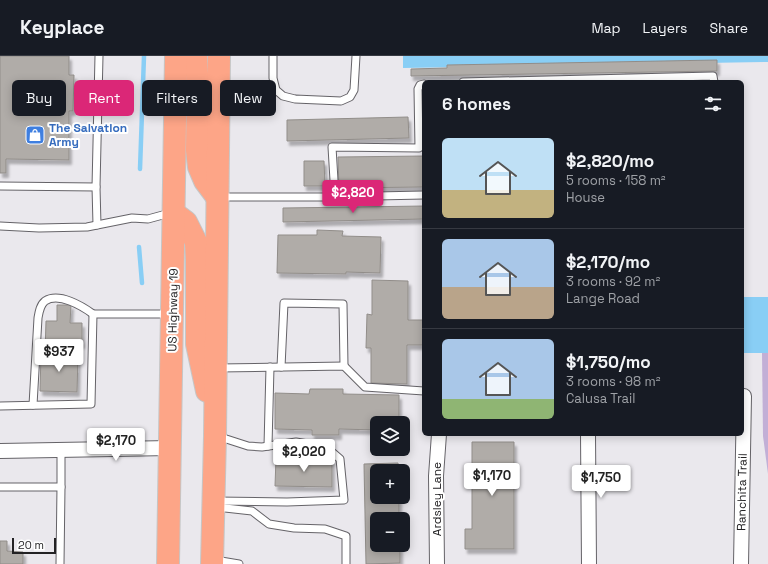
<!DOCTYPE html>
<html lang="en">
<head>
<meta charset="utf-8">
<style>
	:root { --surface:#171b24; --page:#20242c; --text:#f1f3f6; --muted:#9ea1a6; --line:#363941; --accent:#db2777 }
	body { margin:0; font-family:"Space Grotesk",sans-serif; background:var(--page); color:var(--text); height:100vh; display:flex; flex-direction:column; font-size:15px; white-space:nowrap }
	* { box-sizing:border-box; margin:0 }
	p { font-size:13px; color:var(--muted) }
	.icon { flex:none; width:22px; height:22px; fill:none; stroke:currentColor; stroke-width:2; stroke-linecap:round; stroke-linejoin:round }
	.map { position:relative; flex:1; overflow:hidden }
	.panel { position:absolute; left:422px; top:24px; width:322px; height:356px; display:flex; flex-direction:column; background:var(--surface); border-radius:6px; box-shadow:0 2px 10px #0003 }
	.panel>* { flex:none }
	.top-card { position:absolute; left:12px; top:24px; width:350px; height:36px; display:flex; gap:8px }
	.controls { position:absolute; left:370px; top:360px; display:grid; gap:8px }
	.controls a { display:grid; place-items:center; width:40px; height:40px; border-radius:6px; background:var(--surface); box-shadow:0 2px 10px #0003; font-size:20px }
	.scale { position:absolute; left:12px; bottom:10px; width:44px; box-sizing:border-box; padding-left:4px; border:2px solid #232224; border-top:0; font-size:11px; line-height:14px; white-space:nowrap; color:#232224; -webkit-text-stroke:3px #fff; paint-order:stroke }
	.price { position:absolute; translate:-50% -34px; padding:0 9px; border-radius:4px; background:#fff; color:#222; font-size:13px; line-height:26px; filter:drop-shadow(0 1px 2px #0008) }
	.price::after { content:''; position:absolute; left:50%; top:24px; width:12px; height:9px; margin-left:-6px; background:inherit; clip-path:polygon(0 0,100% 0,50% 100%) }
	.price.on { background:var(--accent); color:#fff }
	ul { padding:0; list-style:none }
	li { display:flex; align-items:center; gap:12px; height:100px; padding:0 20px }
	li+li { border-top:1px solid var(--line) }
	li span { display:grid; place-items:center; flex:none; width:112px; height:80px; border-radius:6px; color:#555 }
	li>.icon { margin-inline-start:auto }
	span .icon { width:48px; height:48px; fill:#fffc; stroke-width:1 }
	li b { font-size:17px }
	h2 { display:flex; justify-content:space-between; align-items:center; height:48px; padding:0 20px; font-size:17px }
	.chip { padding:0 14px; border-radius:6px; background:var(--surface); box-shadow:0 2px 10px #0003; font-size:14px; line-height:36px }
	.chip.on { background:var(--accent); color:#fff }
	header { display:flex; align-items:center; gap:24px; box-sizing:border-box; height:56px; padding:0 20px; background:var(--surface); border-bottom:1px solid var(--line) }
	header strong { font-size:19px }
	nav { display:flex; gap:22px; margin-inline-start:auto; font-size:14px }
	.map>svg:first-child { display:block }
	.green { fill:#c2afd6 }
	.water { fill:#89cef5 }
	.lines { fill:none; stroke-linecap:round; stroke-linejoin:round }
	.stream { stroke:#89cef5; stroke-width:4.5 }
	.building { fill:#b0aca8; stroke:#918d89; filter:url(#shadow) }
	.lane-casing { stroke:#656368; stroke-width:9 }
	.street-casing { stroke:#656368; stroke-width:16 }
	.highway-casing { stroke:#c6c6c6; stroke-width:24 }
	.lane { stroke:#fff; stroke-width:7 }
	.street { stroke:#fff; stroke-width:14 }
	.highway { stroke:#fda587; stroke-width:22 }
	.labels { text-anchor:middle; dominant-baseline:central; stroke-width:4; stroke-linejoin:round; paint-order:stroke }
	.shop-label { font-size:12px; font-weight:bold; fill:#366cbe; stroke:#fff; text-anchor:start }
	.street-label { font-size:12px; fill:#232224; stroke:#fff }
</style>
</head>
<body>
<header>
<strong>Keyplace</strong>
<nav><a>Map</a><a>Layers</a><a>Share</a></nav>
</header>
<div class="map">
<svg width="768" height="508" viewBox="0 0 768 508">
	<defs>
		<filter id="shadow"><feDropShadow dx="2.5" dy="4.5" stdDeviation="1" flood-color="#0004"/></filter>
	</defs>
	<rect width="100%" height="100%" fill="#eae8ed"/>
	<polygon class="green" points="762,297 768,297 768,418 763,380"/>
	<g class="water">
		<polygon points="403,0 768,0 768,6 403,12"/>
		<rect x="742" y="241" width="26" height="56"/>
	</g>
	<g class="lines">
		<g class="stream">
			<polyline points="140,113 144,0"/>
			<polyline points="139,191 142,227"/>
		</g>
	</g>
	<g class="building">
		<polygon points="0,0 69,0 69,19 74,19 73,55 69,55 69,104 6,103 6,117 0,117"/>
		<polygon points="717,4 717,15 411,20 411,13 447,12 447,9"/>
		<polygon points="408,61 409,82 287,85 287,64"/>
		<polygon points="424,100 424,131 339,132 338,101"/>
		<polygon points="304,105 324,105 325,130 304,130"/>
		<polygon points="424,150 424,163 283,166 283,152"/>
		<polygon points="317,174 343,175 342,180 381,181 380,217 346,216 346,218 277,217 278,179 317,179"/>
		<polygon points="372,224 408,225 408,264 424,264 424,289 407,289 407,328 371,327 371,292 366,292 367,258 372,259"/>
		<polygon points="57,249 71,249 70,267 82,267 82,288 67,288 67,298 45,297 46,265 57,265"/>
		<polygon points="41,298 78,300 77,336 40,335"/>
		<polygon points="310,333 343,333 343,338 399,339 399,367 377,367 377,374 339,373 339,379 312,379 312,374 275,373 275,337 309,338"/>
		<polygon points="472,386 514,386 514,493 465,493 465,473 472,473"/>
		<polygon points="276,402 332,403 332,431 275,430"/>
		<polygon points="398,407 399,415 377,415 377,441 399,441 399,463 377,463 377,489 400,489 400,507 366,508 364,408"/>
		<polygon points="0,485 7,485 7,495 23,496 23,508 0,508"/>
	</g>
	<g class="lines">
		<defs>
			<g id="lane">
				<polyline points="273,0 273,22 276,34 283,40 295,43 341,45 350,41 354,34 356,0"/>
				<polyline points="463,26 713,20 714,26"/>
				<polyline points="0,130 96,131 97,169"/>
				<polyline points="96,131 99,0"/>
				<polyline points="220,141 328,141 424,139"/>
				<polyline points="335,141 332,91 419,92 418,33 420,29 424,28"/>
				<polyline points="0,170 39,172 87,171 132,162 148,163 170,157"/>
				<polyline points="281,311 284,247 343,248 344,310"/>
				<polyline points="218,312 344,310 365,331 424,335"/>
				<path d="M 33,349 L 38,262 C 39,256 40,249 45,245 C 59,236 82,250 93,258"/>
				<polyline points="0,350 91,348 93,258 169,258"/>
				<polyline points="268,390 270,311"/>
				<polyline points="0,431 61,431 61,394"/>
				<polyline points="216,445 287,446 344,444 340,403 326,391 296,386 262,391 248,390 217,380"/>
				<polyline points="216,451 252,455 269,468 294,472 325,473 346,480 346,508"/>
				<polyline points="215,504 239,508"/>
				<polyline points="60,508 61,431"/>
			</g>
			<g id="street">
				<polyline points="588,378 589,508"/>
				<polyline points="0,395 170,392"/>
				<polyline points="437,508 436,420 439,378"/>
				<polyline points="741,508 744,340"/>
			</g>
			<g id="highway">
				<polyline points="196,0 198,36 197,94 199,111 205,125 217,141"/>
				<polyline points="174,157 186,166 196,186 197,204 197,288 207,335"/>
				<polyline points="168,508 176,0"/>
				<polyline points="212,508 215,380 219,0"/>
			</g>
		</defs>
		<use href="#lane" class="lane-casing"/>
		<use href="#street" class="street-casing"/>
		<use href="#highway" class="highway-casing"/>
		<use href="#lane" class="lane"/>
		<use href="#street" class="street"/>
		<use href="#highway" class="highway"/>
	</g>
	<defs>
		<symbol id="shop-square" viewBox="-11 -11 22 22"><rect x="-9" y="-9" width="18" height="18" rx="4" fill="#3f7fe0" stroke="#fff"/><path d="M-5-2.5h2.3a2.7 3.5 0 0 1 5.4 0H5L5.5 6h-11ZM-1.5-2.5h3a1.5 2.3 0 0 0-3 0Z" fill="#fff"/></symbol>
	</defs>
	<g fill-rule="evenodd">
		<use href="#shop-square" x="24" y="68" width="22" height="22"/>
	</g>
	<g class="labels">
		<g class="shop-label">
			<text x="49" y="72">The Salvation<tspan x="49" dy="14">Army</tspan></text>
		</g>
		<g class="street-label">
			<text transform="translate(173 254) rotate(-89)">US Highway 19</text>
			<text transform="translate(742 436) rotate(-89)">Ranchita Trail</text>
			<text transform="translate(437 443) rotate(-90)">Ardsley Lane</text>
		</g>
	</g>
</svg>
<div class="controls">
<a><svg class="icon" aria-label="layers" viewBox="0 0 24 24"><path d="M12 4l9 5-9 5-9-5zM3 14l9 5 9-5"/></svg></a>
<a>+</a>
<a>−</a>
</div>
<div class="scale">20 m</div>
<b class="price on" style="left:353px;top:158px">$2,820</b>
<b class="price" style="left:59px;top:317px">$937</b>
<b class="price" style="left:116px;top:406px">$2,170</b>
<b class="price" style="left:304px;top:417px">$2,020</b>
<b class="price" style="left:492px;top:441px">$1,170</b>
<b class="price" style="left:601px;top:443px">$1,750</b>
<div class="top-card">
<a class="chip">Buy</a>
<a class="chip on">Rent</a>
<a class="chip">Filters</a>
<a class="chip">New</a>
</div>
<section class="panel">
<h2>6 homes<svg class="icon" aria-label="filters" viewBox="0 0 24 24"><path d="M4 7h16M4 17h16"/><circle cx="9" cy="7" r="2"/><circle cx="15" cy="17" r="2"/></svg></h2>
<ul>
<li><span style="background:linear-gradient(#bfe0f5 65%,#c2b280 0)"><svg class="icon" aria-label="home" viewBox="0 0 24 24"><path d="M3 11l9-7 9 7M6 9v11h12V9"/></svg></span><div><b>$2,820/mo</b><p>5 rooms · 158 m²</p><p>House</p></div></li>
<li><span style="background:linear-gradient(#a9c7e8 60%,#b9a48a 0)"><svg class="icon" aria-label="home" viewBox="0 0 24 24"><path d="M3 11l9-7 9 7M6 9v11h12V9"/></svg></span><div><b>$2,170/mo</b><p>3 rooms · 92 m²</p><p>Lange Road</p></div></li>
<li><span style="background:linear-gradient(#a9c7e8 75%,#8fb573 0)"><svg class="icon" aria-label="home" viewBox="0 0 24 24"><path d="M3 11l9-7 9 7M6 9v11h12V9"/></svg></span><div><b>$1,750/mo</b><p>3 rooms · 98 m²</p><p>Calusa Trail</p></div></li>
</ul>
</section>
</div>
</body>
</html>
